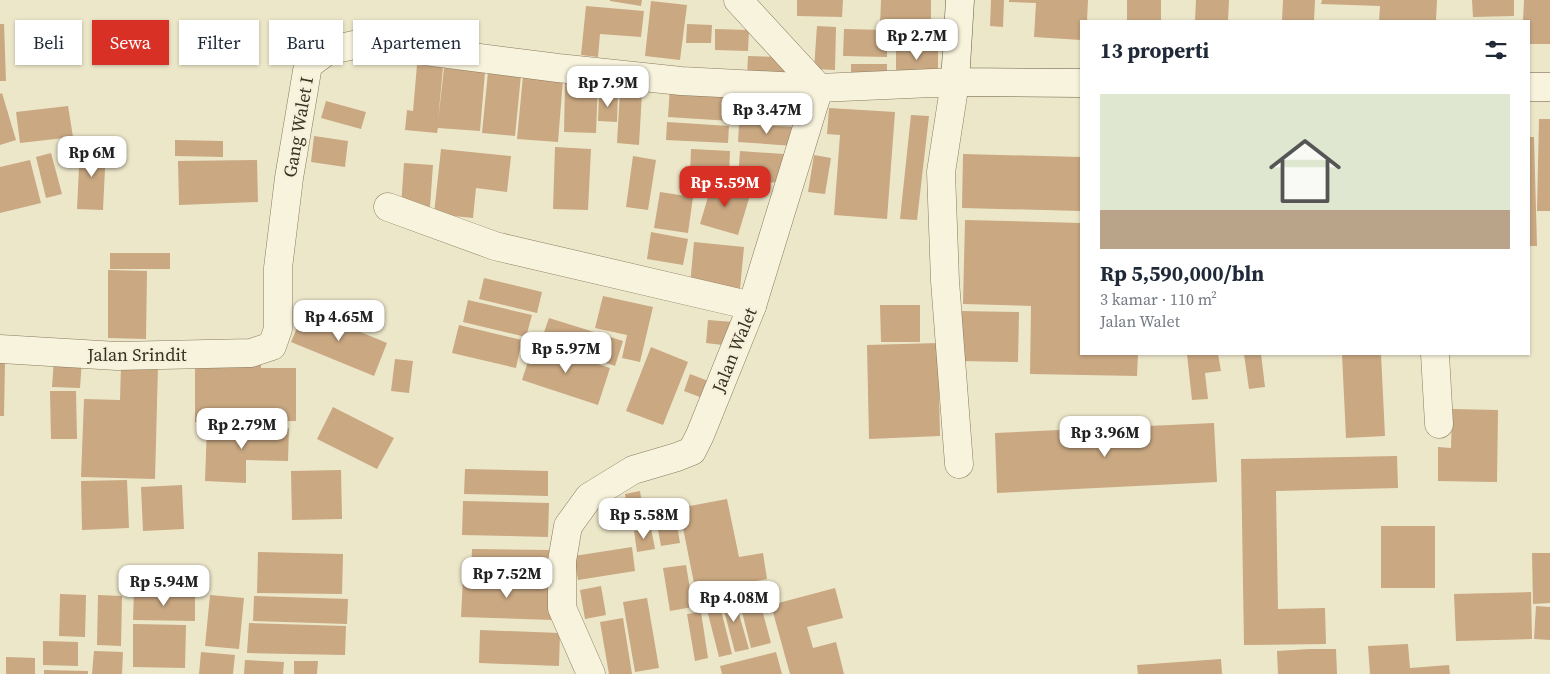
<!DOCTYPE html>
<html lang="id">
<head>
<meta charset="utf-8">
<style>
	:root { --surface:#fff; --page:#f2f2f3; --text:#1f2937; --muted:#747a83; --accent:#d93025 }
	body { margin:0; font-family:"Source Serif 4",serif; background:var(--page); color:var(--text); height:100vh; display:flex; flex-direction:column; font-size:19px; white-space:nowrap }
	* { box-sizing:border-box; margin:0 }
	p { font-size:16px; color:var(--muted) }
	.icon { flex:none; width:28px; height:28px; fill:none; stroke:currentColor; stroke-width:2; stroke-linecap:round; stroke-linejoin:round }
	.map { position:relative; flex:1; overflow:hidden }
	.drawer { position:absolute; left:1080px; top:20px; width:450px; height:335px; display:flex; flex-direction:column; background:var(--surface); border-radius:0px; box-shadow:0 1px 4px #0004 }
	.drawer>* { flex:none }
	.guide { position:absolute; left:15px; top:20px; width:475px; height:45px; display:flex; gap:10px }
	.price { position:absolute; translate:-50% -42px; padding:0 11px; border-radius:10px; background:#fff; color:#222; font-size:16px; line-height:32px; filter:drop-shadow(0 1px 2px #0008) }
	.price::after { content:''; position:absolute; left:50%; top:30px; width:15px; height:11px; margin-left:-8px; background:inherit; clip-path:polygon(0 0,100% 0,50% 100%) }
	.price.active { background:var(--accent); color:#fff }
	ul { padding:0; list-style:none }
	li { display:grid; align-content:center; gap:10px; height:265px; padding:0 20px }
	li span { display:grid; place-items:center; height:155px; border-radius:0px; color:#555 }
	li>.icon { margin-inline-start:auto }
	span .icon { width:90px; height:90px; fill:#fffc; stroke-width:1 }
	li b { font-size:21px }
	h2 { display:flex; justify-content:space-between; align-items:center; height:60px; padding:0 20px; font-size:21px }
	.pill { padding:0 18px; border-radius:0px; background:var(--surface); box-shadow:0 1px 4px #0004; font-size:18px; line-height:45px }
	.pill.active { background:var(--accent); color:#fff }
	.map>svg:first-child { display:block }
	.building { fill:#c9a882 }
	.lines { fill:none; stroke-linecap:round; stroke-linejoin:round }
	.street-casing { stroke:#897a5f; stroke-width:29 }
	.secondary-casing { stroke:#6b5b42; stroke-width:29 }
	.street { stroke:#f8f3dd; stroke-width:28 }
	.secondary { stroke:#f8f3dd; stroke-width:28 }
	.labels { text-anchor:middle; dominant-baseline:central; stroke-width:4.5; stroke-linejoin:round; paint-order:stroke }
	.street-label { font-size:18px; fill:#3a3021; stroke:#f4f0d9 }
</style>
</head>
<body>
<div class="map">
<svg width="1550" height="674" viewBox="0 0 1550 674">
	<rect width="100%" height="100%" fill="#ede7ca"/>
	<g class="building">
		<polygon points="610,0 642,0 641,6 610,1"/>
		<polygon points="797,0 843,0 842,17 797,16"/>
		<polygon points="881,0 931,0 931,27 880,26"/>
		<polygon points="991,0 1004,0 1003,27 990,26"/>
		<polygon points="1009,0 1088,0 1087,21 1081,21 1081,40 1034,37 1036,3 1009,2"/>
		<rect x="1127" y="0" width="34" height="21"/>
		<polygon points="1196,0 1229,0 1228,21 1195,21"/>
		<polygon points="1283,0 1315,0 1314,21 1282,21"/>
		<polygon points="1322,0 1437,0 1436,21 1379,21 1380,6 1321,4"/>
		<polygon points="1472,0 1514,0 1514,16 1473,17"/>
		<polygon points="1524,0 1550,0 1550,44 1529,44 1529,21 1523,21"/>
		<polygon points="651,1 687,5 680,60 645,56"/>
		<polygon points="586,6 644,11 641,37 600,34 598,57 581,55"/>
		<polygon points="0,24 4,24 6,81 0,81"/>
		<polygon points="687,24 712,25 711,43 686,43"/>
		<polygon points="817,26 836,27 835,70 814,69"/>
		<polygon points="715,29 749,30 748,51 715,50"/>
		<polygon points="844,29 887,30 887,57 843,56"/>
		<polygon points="894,30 939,30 939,44 894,43"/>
		<polygon points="896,47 938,48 938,75 896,74"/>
		<polygon points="748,56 785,57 784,79 747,77"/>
		<rect x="851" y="64" width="36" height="16"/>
		<polygon points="417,65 443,67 438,121 444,68 485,72 480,131 438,128 437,133 405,130 407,110 413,111"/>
		<polygon points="488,72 521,75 515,136 482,133"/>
		<polygon points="523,76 563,79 558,142 517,139"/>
		<polygon points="565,81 598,82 596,133 564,132"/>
		<polygon points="670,87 733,91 731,121 668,117"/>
		<polygon points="620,91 642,93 639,145 617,143"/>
		<polygon points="2,93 16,140 0,145 0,94"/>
		<polygon points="599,93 618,94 617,122 598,121"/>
		<polygon points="741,95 801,99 800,121 739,117"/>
		<polygon points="326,101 366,112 361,129 321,118"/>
		<polygon points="68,106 73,137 20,143 16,112"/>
		<polygon points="829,108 895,112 887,219 834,215 840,135 827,134"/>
		<polygon points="911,115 929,116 917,220 900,219"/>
		<polygon points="1539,119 1550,119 1550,211 1537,211"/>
		<polygon points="667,122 729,126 728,143 666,140"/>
		<polygon points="739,124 795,127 794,146 738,142"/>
		<polygon points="314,136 348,141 345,167 311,162"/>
		<polygon points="1529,137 1534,137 1537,246 1529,246"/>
		<polygon points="175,140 223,141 223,157 175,156"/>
		<polygon points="80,147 106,148 103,210 77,209"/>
		<polygon points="555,147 591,149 588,210 553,209"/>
		<polygon points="441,149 511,156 507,192 476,188 473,218 434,214"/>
		<polygon points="691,149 730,151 729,175 690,173"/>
		<polygon points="740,151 784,154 782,183 738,180"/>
		<polygon points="51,153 62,194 46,198 36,157"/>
		<polygon points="963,154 1081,157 1081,211 962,208"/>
		<polygon points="814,155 831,158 825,194 808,192"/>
		<polygon points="633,156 656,160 648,210 626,207"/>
		<polygon points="30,160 41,203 0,213 0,167"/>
		<polygon points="257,160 258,202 179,205 178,161"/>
		<polygon points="404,163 433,165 430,207 401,206"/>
		<polygon points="713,180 751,192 738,235 700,224"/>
		<polygon points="660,192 693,197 688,233 654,228"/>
		<polygon points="965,220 1081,223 1081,354 1138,354 1137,376 1030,374 1031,306 963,304"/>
		<polygon points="651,232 688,239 683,265 647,259"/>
		<polygon points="694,242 744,247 740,289 690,285"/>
		<rect x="110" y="253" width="60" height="16"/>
		<polygon points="108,270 147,271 146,339 108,338"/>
		<polygon points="484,278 542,292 537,313 479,299"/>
		<polygon points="603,296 653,307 640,362 622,358 627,335 595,328"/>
		<polygon points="468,300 532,315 526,337 463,322"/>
		<polygon points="880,305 920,305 920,342 881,342"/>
		<polygon points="305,309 387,343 374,376 291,342"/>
		<polygon points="959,311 1019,312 1018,362 958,361"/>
		<polygon points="549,318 623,341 615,366 541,341"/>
		<polygon points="708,320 733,322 731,346 706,343"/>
		<polygon points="459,325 522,340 516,368 452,353"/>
		<polygon points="534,343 610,368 598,405 522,380"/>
		<polygon points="938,343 940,436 869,439 867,345"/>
		<polygon points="651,347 688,362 663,425 626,411"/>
		<polygon points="1187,354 1218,354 1221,371 1205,373 1208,399 1192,400"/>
		<polygon points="1244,354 1261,354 1265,387 1249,389"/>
		<polygon points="1342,354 1381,354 1385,436 1346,438"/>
		<polygon points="54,359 82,360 80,388 52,387"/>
		<polygon points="395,359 413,361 409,393 391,391"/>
		<polygon points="0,361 5,361 4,416 0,416"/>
		<polygon points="195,361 261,361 261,368 296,368 296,421 195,422"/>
		<polygon points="121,365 158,366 155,479 81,477 84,399 120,400"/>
		<polygon points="690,374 711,382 705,399 684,391"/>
		<polygon points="50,391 76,391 77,439 51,439"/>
		<polygon points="333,407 394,438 377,469 317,439"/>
		<polygon points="1452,409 1498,410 1497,482 1438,481 1438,447 1451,448"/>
		<polygon points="1214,423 1217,482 997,493 995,433"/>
		<polygon points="207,426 289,428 288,461 246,460 246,483 205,481"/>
		<polygon points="1397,456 1398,488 1276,491 1278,609 1325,608 1326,644 1244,645 1241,459"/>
		<polygon points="465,469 548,471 548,496 464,494"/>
		<polygon points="341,470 342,519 292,520 291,471"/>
		<polygon points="127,480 129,528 82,530 81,481"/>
		<polygon points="182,485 184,529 143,531 141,487"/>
		<polygon points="640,491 645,521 629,523 625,494"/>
		<polygon points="727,499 739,557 763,553 767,579 696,593 679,508"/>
		<polygon points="463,501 549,503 548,537 462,535"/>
		<polygon points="674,506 680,543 661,546 654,509"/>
		<rect x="1381" y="526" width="54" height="62"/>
		<polygon points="651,528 655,549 637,552 634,531"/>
		<polygon points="632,547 635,571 578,580 574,556"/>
		<polygon points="472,549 551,550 551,576 471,575"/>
		<polygon points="258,552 343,554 342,594 257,593"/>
		<polygon points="1532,553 1550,553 1550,603 1533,604"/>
		<polygon points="686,565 693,607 670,611 663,568"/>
		<polygon points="463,578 553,581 552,620 461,617"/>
		<polygon points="601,586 606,615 585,619 580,590"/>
		<polygon points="756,587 771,643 751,648 737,592"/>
		<polygon points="835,588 843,618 807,627 813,648 836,642 844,674 790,674 771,605"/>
		<polygon points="134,592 195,593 195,621 133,620"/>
		<polygon points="1531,592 1532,639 1456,641 1454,594"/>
		<polygon points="733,593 749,649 735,652 720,596"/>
		<polygon points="60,594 86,595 85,637 59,636"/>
		<polygon points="98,595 122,596 121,646 97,645"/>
		<polygon points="210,595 244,598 239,649 205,646"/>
		<polygon points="254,596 348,599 347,624 253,621"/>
		<polygon points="647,598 659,668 635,672 623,602"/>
		<polygon points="718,598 732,654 719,657 705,602"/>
		<polygon points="1536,606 1550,607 1550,640 1534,639"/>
		<polygon points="701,612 708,658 695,661 687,614"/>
		<polygon points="623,618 632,674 609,674 600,622"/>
		<polygon points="249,623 346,626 345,655 247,653"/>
		<polygon points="133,624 186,625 185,668 133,667"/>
		<polygon points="480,630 560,633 559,666 479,663"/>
		<polygon points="43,641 78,642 78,666 43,665"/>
		<polygon points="1408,644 1410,668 1449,665 1450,674 1370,674 1368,646"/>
		<polygon points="1310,649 1336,649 1337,674 1278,674 1277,651"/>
		<polygon points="94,651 123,652 122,674 92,674"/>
		<polygon points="201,652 235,655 233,674 199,674"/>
		<polygon points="776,652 782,674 722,674 720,666"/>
		<polygon points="6,657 35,658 35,674 6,674"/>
		<polygon points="1221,659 1222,674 1138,674 1137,665"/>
		<polygon points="245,660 284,662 283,674 244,674"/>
		<polygon points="294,661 318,661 317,674 294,674"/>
		<polygon points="44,670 88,671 88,674 44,674"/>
	</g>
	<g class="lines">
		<defs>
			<g id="street">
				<polyline points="738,0 819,88"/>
				<polyline points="388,207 495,246 752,306"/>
				<polyline points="0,349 117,356 251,353 272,346 278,329 278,268 289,178 308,65 327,51 363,43 558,68 681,81 819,88 955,82 941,172 945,281 959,464"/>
				<polyline points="1435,354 1439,424"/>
				<polyline points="591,674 562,608 562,561 568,526 589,497 633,470 677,457 692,451 700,435 752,306 819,88"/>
			</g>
			<g id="secondary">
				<polyline points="960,0 955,82 1081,83"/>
				<polyline points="1529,87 1550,87"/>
			</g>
		</defs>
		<use href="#street" class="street-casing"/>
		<use href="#secondary" class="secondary-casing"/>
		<use href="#street" class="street"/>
		<use href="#secondary" class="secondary"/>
	</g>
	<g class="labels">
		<g class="street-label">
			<text transform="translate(298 127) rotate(-80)">Gang Walet I</text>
			<text transform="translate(734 350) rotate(-68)">Jalan Walet</text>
			<text x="137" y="354">Jalan Srindit</text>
		</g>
	</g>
</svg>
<b class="price" style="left:917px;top:61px">Rp 2.7M</b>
<b class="price" style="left:608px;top:108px">Rp 7.9M</b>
<b class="price" style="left:767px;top:135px">Rp 3.47M</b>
<b class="price" style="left:92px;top:178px">Rp 6M</b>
<b class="price active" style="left:725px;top:208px">Rp 5.59M</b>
<b class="price" style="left:339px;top:342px">Rp 4.65M</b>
<b class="price" style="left:566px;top:374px">Rp 5.97M</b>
<b class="price" style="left:242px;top:450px">Rp 2.79M</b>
<b class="price" style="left:1105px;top:458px">Rp 3.96M</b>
<b class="price" style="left:644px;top:540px">Rp 5.58M</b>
<b class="price" style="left:507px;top:599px">Rp 7.52M</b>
<b class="price" style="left:164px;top:607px">Rp 5.94M</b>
<b class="price" style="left:734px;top:623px">Rp 4.08M</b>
<div class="guide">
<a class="pill">Beli</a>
<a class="pill active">Sewa</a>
<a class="pill">Filter</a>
<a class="pill">Baru</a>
<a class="pill">Apartemen</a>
</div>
<section class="drawer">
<h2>13 properti<svg class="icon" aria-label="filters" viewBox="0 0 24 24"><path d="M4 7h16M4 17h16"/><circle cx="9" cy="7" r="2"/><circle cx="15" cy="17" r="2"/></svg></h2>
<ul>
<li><span style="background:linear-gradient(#dfe7d0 75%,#b9a48a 0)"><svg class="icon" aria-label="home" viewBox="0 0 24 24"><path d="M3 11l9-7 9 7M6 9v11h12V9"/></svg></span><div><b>Rp 5,590,000/bln</b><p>3 kamar · 110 m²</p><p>Jalan Walet</p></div></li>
</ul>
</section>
</div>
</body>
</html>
